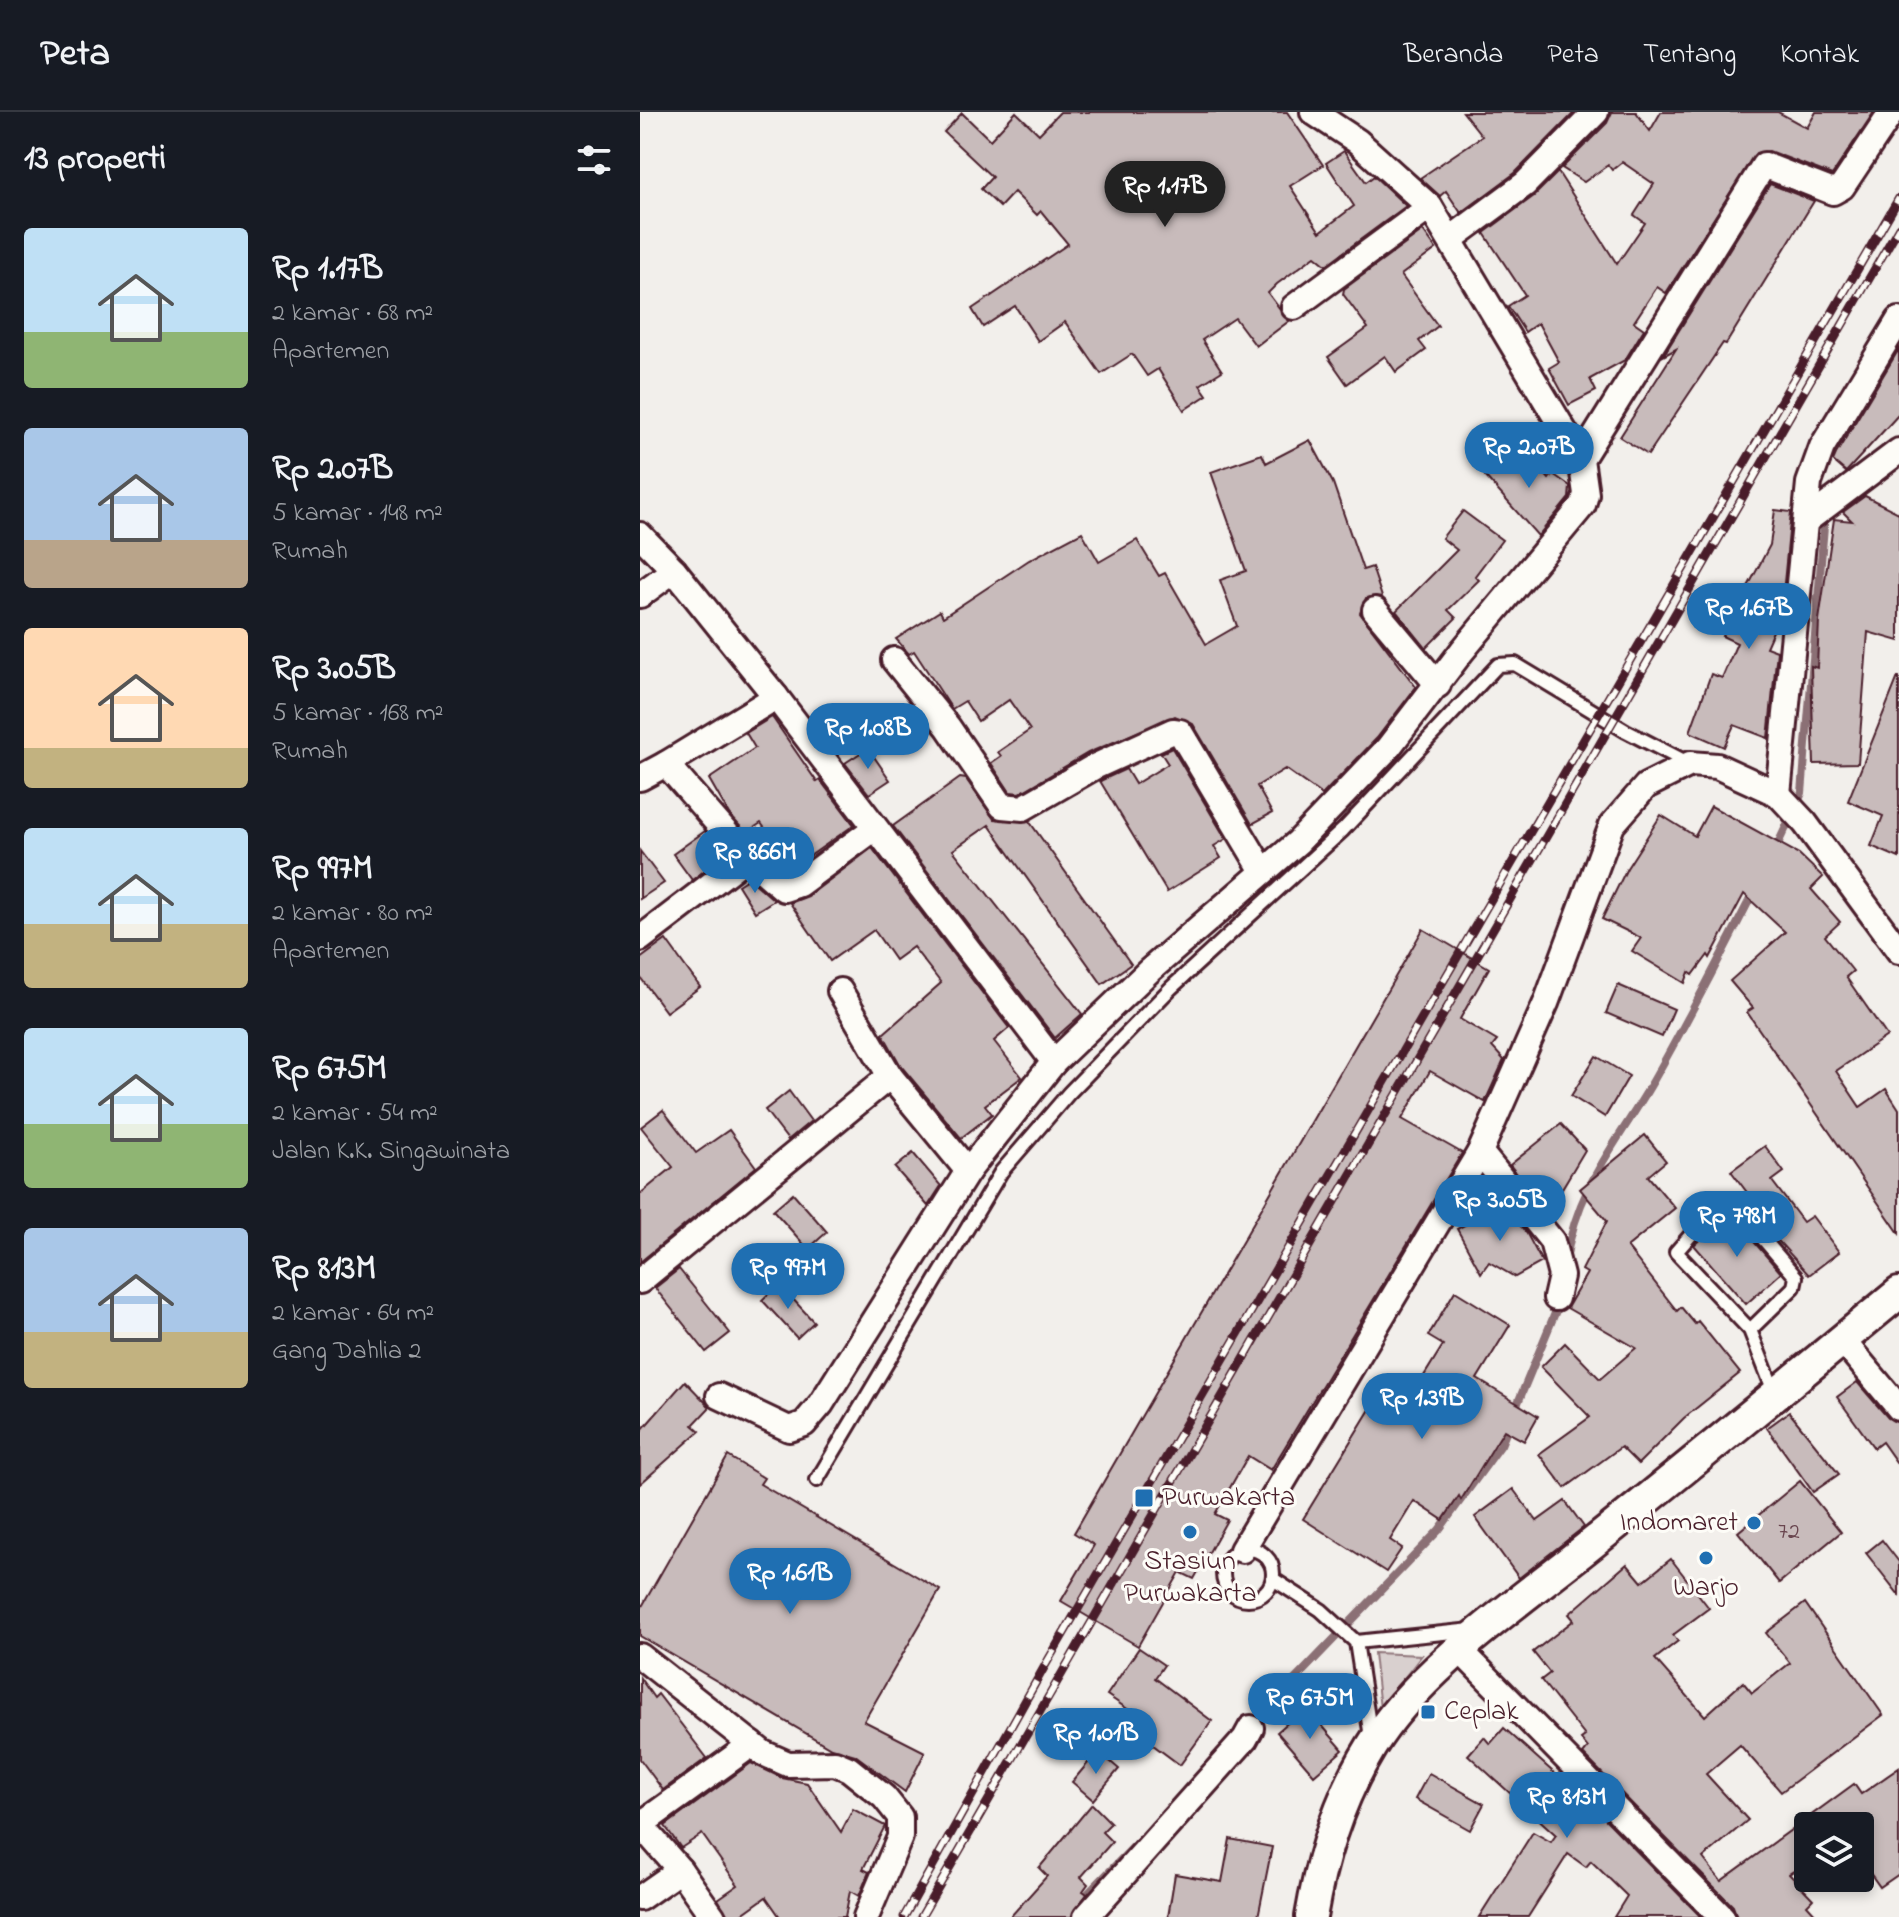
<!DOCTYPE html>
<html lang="id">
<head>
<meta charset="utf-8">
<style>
	:root { --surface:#171b24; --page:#242831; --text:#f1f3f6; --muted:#9ea1a6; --line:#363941; --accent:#1f6fb2 }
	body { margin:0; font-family:"Indie Flower",sans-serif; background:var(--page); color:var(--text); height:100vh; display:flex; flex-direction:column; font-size:30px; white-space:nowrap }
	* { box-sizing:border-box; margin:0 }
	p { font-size:26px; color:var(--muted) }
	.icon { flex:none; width:44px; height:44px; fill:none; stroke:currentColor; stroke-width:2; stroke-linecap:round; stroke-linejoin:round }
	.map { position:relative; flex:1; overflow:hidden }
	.sheet { display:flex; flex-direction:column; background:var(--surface); width:640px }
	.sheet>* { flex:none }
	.tools { position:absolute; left:1154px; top:1700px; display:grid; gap:16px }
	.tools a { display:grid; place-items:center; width:80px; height:80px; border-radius:8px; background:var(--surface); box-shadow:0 4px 12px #0003; font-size:40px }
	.price { position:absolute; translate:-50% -68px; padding:0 18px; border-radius:28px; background:var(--accent); color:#fff; font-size:26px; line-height:52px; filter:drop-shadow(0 2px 4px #0008) }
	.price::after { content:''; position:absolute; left:50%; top:48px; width:24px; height:18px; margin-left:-12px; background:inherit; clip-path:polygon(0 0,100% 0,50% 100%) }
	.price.selected { background:#222; color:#fff }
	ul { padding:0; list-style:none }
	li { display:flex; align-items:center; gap:24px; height:200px; padding:0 24px }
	li span { display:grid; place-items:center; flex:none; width:224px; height:160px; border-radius:8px; color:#555 }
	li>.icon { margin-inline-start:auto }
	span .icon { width:96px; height:96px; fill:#fffc; stroke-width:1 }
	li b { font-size:34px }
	h2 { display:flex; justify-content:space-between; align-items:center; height:96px; padding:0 24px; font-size:34px }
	header { display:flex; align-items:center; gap:48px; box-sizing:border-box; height:112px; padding:0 40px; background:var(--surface); border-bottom:2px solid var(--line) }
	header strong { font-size:38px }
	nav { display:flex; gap:44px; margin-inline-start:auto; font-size:28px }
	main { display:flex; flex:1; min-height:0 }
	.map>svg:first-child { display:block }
	.green { fill:#d9d0cf; stroke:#92787d; stroke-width:2 }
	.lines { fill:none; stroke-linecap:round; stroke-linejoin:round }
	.stream { stroke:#8b6f75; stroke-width:8 }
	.building { fill:#c8bbbb; stroke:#4a1f2b; stroke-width:2 }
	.service-casing { stroke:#4a1f2b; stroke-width:18 }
	.minor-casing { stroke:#4a1f2b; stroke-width:30 }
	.tertiary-casing { stroke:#4a1f2b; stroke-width:36 }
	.service { stroke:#fdfcf7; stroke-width:12 }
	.minor { stroke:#fdfcf7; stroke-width:24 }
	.tertiary { stroke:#fdfcf7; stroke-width:30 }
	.rail-casing { stroke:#4a1f2b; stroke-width:9 }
	.rail { stroke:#fdfcf7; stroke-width:6; stroke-dasharray:18; stroke-linecap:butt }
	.poi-dot { fill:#1f6fb2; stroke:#fdfcf7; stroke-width:3 }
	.labels { text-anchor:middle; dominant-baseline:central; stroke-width:6; stroke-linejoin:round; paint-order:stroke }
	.number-label { font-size:24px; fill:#6a464f }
	.poi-label { font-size:28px; fill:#4a1f2b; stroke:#fdfcf7; text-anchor:start }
</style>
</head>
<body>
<header>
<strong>Peta</strong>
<nav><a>Beranda</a><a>Peta</a><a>Tentang</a><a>Kontak</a></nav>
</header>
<main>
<section class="sheet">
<h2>13 properti<svg class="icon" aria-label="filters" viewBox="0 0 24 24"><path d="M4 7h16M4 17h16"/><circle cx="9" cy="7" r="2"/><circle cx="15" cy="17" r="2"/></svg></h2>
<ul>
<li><span style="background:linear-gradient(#bfe0f5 65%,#8fb573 0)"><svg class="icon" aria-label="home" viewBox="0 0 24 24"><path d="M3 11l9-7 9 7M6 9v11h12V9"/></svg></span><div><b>Rp 1.17B</b><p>2 kamar · 68 m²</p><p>Apartemen</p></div></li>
<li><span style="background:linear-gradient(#a9c7e8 70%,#b9a48a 0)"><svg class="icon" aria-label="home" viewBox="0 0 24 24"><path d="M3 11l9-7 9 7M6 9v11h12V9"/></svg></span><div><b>Rp 2.07B</b><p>5 kamar · 148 m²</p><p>Rumah</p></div></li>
<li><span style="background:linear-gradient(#ffd9b3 75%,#c2b280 0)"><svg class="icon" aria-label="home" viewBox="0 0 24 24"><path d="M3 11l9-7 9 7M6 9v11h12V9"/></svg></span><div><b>Rp 3.05B</b><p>5 kamar · 168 m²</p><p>Rumah</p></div></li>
<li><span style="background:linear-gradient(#bfe0f5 60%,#c2b280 0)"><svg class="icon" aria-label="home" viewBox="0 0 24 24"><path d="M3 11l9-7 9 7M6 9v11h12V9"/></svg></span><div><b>Rp 997M</b><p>2 kamar · 80 m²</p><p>Apartemen</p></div></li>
<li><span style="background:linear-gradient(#bfe0f5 60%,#8fb573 0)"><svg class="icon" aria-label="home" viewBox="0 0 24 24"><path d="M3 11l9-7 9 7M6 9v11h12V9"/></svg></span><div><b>Rp 675M</b><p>2 kamar · 54 m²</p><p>Jalan K.K. Singawinata</p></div></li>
<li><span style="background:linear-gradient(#a9c7e8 65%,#c2b280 0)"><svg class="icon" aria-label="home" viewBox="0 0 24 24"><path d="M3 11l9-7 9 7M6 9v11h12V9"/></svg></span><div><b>Rp 813M</b><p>2 kamar · 64 m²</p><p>Gang Dahlia 2</p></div></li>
</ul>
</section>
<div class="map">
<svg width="1259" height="1805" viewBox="0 0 1259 1805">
	<rect width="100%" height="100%" fill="#f2efeb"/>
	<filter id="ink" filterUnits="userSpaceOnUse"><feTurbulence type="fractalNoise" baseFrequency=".0125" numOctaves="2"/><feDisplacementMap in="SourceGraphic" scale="16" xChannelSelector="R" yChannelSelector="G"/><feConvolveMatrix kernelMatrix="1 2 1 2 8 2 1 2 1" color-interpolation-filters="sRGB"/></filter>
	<g filter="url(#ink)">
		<polygon class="green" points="734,1541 782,1543 740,1597"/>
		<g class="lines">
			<g class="stream">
				<polyline points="1134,740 1162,681 1185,402"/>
				<path d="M 926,1148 C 938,1070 980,1029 1016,964 C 1050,904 1082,842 1113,781"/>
				<polyline points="875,1298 920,1189"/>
				<polyline points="612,1612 799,1418 861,1333 870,1311"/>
				<polyline points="425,1805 497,1731"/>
			</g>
		</g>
		<g class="building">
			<polygon points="376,0 399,22 420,0 647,0 683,53 650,74 680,120 714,94 686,51 704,39 726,70 734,64 766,94 686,153 675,144 637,172 628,181 649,209 616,234 595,206 562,228 582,259 560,273 567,283 544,298 518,257 507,264 492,242 461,262 425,210 398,229 375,194 343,215 332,197 428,132 401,99 397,103 374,80 360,95 341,77 352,65 304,20 322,1 350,28"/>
			<polygon points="823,0 931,0 933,2 875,61 821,101 806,79 800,84 780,66 842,24"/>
			<polygon points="972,0 996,0 1010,19 1021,0 1138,0 1167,16 1176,0 1234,0 1192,63 1129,39 1116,41 1026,181 1017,175 994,210 1004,217 985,248 950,267 956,279 929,293 909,256 919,250 898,211 885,220 868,194 885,183 844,121 894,84 918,60 977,152 1005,111 994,103 1014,72 982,50 972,58 968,53 944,70 922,56 967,11"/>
			<polygon points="1130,72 1174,89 1086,232 1083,231 1008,343 980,325 1036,237 1023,244"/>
			<polygon points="783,119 796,137 761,163 798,214 779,229 786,238 756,260 745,244 707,272 688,245 728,216 703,182 704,177"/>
			<polygon points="1259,237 1259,302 1206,360 1193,349 1196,342"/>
			<polygon points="670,328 693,371 723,458 732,455 742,485 726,486 720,501 776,575 737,626 682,683 645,657 617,674 632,701 612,712 553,612 535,604 448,641 380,681 370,680 351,651 361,644 358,640 390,618 369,588 338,609 325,589 312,597 274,539 269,542 256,527 300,499 303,505 389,448 442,420 459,450 497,428 519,464 525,461 566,532 597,514 580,468 606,459 571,360 622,342 626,351"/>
			<polygon points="880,334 909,367 913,362 930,374 929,386 898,424 845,364"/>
			<polygon points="1225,384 1259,401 1259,529 1228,520 1218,651 1174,652 1171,554 1177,556 1179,508 1194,407 1212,409 1203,400"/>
			<polygon points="1135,398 1151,400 1141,501 1126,535 1137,539 1128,626 1094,613 1084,635 1050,620 1071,562 1082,566 1097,531 1082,524 1130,433"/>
			<polygon points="823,399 862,428 835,464 839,468 808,498 816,506 786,536 756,499 817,438 802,426"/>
			<polygon points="1258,565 1259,565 1259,746 1231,734 1243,704 1208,689"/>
			<polygon points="132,605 177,670 180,668 214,713 147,760 135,749 144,743 121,711 106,721 89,702 69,667 115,636 106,621"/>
			<polygon points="228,636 250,668 229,682 205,651"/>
			<polygon points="532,636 586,727 574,734 581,746 527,780 460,669 486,657 495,672 528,652 521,641"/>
			<polygon points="320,666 326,667 354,707 389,709 491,852 462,872 349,713 313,738 442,902 415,926 253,714"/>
			<polygon points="1071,694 1159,742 1183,765 1171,777 1200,810 1185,824 1213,859 1206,865 1247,924 1196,959 1220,995 1246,977 1259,997 1259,1121 1107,900 1113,896 1090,869 1145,820 1104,782 1070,846 1068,843 1053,863 1049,860 1045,871 992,839 1001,826 962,807 987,756 1021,703 1055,724"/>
			<polygon points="65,719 85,743 52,768 33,742"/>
			<polygon points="232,736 369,916 354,929 382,965 345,993 352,1002 321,1026 261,954 243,922 301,871 273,835 255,848 234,818 190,849 150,791 168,784"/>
			<polygon points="0,739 24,771 0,787"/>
			<polygon points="109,766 134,788 115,800 98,773"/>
			<polygon points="783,817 849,856 820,907 857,929 852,935 864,948 845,990 790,959 762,1007 822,1041 631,1358 608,1344 575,1402 587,1408 554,1467 540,1460 498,1534 421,1489 454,1433 434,1421"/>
			<polygon points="26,828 60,875 26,900 0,865 0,847"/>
			<polygon points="978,873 1034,897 1022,925 966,901"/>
			<polygon points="956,944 989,964 965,1005 931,984"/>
			<polygon points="149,979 171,1009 148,1028 125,998"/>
			<polygon points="23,998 56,1041 89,1018 116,1055 0,1150 0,1082 33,1055 1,1015"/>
			<polygon points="921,1012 945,1038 915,1088 905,1097 870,1053"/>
			<polygon points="1005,1023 1026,1049 1008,1064 1035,1096 987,1135 1037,1199 1041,1195 1055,1212 1058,1209 1100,1261 1044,1306 998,1352 981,1335 925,1376 899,1342 950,1305 901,1255 925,1231 960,1267 996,1236 927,1196 947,1161 942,1158 967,1109 940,1077"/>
			<polygon points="1125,1034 1144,1060 1132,1069 1163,1110 1172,1104 1199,1140 1169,1163 1102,1089 1109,1083 1091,1059"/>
			<polygon points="273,1041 301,1074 288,1094 255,1056"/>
			<polygon points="153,1081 187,1120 168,1137 133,1098"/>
			<polygon points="863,1092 887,1122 902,1150 875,1165 849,1150 841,1161 817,1117"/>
			<polygon points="1089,1101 1141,1161 1106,1192 1054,1133"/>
			<polygon points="39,1157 90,1221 66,1240 15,1176"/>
			<polygon points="139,1172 174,1210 157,1226 122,1188"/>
			<polygon points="815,1179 870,1213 837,1267 898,1304 884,1329 864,1318 821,1388 819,1384 803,1408 774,1389 750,1428 762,1436 746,1460 663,1407 737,1286 761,1301 803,1233 788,1224"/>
			<polygon points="45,1269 70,1295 53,1313 60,1319 0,1372 0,1320"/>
			<polygon points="1217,1270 1248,1306 1259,1311 1259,1354 1242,1330 1234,1336 1197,1285"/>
			<polygon points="1149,1300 1199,1362 1173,1380 1127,1316"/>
			<polygon points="88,1344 124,1366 120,1372 300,1478 224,1609 285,1640 265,1680 215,1643 191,1636 0,1524 0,1498"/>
			<polygon points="1160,1369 1201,1420 1139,1471 1098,1420"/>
			<polygon points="873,1377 897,1409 925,1389 944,1415 879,1466 835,1405"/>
			<polygon points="1242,1428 1259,1450 1259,1483 1226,1441"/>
			<polygon points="1031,1447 1069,1496 1033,1523 1038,1529 1015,1547 1065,1604 1103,1570 1112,1581 1150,1551 1126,1521 1165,1491 1243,1603 1141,1680 1100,1633 1066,1662 1108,1708 1063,1746 1081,1769 1214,1672 1221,1682 1259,1656 1259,1762 1240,1775 1220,1747 1220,1714 1168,1714 1168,1750 1149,1762 1173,1787 1167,1793 1178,1805 1097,1805 1093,1794 943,1642 948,1636 941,1627 945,1624 901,1568 910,1561 893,1540 934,1508 929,1502 987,1452 1002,1470"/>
			<polygon points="499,1536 524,1553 515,1566 572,1609 540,1653 493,1618 502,1607 467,1583"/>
			<polygon points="0,1566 14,1586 18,1582 67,1646 23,1678 0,1647"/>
			<polygon points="666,1595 703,1638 674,1663 637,1620"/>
			<polygon points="864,1616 923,1669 925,1666 1061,1805 974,1805 987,1784 951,1749 946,1755 928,1742 888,1805 839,1805 893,1720 911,1730 916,1723 828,1643 844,1625 850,1632"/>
			<polygon points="458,1639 479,1657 453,1688 432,1670"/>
			<polygon points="111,1651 142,1666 167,1671 201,1720 213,1697 245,1714 223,1757 229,1760 219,1784 210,1779 205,1805 140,1805 126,1785 98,1805 88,1805 78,1787 98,1773 62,1722 41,1736 25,1714"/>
			<polygon points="789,1661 844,1692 830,1718 775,1687"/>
			<polygon points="452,1692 471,1711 462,1720 472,1730 441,1765 448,1772 443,1779 447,1782 431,1805 370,1805 407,1764 399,1756"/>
			<polygon points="590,1727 632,1735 618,1805 528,1805 535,1762 582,1770"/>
		</g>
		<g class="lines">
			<defs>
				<g id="service">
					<polyline points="1110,1218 1154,1175 1156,1165 1094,1093 1086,1089 1077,1093 1036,1140 1110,1218 1135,1282"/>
					<polyline points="177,1368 361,1060 429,981 531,876 703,718 858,553 875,552 986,619 1050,652"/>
					<circle cx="608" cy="1462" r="25"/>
					<polyline points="633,1467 681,1498 716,1530 731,1625"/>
					<polyline points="716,1530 832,1518"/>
				</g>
				<g id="minor">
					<polyline points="673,0 717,29 790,95 941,347"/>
					<polyline points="812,126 885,72 956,0"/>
					<polyline points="654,195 790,95"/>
					<polyline points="1166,409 1259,339"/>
					<polyline points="0,423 34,458 136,585 414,950"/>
					<polyline points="0,483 34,458"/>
					<polyline points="735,498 798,573"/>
					<polyline points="254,548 308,615 362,694 383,696 454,655 533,619 540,620 623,759"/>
					<polyline points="26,652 136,585"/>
					<polyline points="0,666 26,652 107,745 144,777 159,772 235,716"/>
					<polyline points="1138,682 1169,371 1182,335 1259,208"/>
					<polyline points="0,827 107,745"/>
					<polyline points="200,879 250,964"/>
					<polyline points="840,1040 912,1129 921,1164 916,1186"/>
					<polyline points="0,1169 250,964 328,1059"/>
					<polyline points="1202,1228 1259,1296"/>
					<polyline points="79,1284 149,1317 164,1312 181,1292 328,1059 414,950 510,858 658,730 748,636 822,539 943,393 946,382 941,347 1124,53 1193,80 1202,75 1252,0"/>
					<polyline points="602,1438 840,1040 906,891 972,713 1006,674 1050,652 1077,654 1138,682 1165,711 1259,839"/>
					<polyline points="820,1538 1082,1805"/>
					<polyline points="0,1544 123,1641 148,1652 195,1651 209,1657 244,1685 260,1705 260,1725 226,1805"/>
					<polyline points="0,1712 40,1758 73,1805"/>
					<polyline points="0,1713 112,1632"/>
					<polyline points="0,1786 40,1758"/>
					<polyline points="446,1805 605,1627 611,1616"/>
				</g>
				<path id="tertiary" d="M 671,1805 C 681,1745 699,1687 731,1635 C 777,1559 879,1490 949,1434 C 1053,1351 1156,1266 1259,1181"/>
			</defs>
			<use href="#service" class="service-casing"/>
			<use href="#minor" class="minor-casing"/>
			<use href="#tertiary" class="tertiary-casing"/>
			<use href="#service" class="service"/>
			<use href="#minor" class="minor"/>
			<use href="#tertiary" class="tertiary"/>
			<defs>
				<g id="rail">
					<polyline points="264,1805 406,1552 1259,86"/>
					<polyline points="281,1805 1259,115"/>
				</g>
			</defs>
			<use href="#rail" class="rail-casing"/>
			<use href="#rail" class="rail"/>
		</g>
	</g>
	<g class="poi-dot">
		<rect x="494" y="1376" width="20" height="20" rx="4"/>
		<circle cx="1114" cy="1411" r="8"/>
		<circle cx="550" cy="1420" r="8"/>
		<circle cx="1066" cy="1446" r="8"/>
		<rect x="780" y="1592" width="16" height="16" rx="4"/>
	</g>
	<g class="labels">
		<g class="number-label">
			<text x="1149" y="1420">72</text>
		</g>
		<g class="poi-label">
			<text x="522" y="1386">Purwakarta</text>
			<text x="1098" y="1411" text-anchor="end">Indomaret</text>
			<text x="550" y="1450" text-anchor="middle">Stasiun<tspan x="550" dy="32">Purwakarta</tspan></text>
			<text x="1066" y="1476" text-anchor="middle">Warjo</text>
			<text x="804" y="1600">Ceplak</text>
		</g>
	</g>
</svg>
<div class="tools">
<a><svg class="icon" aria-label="layers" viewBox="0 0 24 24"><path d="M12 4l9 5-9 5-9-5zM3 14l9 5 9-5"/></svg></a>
</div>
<b class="price selected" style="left:525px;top:117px">Rp 1.17B</b>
<b class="price" style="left:889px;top:378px">Rp 2.07B</b>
<b class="price" style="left:1109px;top:539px">Rp 1.67B</b>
<b class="price" style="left:228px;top:659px">Rp 1.08B</b>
<b class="price" style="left:115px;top:783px">Rp 866M</b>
<b class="price" style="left:860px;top:1131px">Rp 3.05B</b>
<b class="price" style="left:1097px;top:1147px">Rp 798M</b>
<b class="price" style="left:148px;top:1199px">Rp 997M</b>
<b class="price" style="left:782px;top:1329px">Rp 1.39B</b>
<b class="price" style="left:150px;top:1504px">Rp 1.61B</b>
<b class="price" style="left:670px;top:1629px">Rp 675M</b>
<b class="price" style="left:456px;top:1664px">Rp 1.01B</b>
<b class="price" style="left:927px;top:1728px">Rp 813M</b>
</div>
</main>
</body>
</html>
